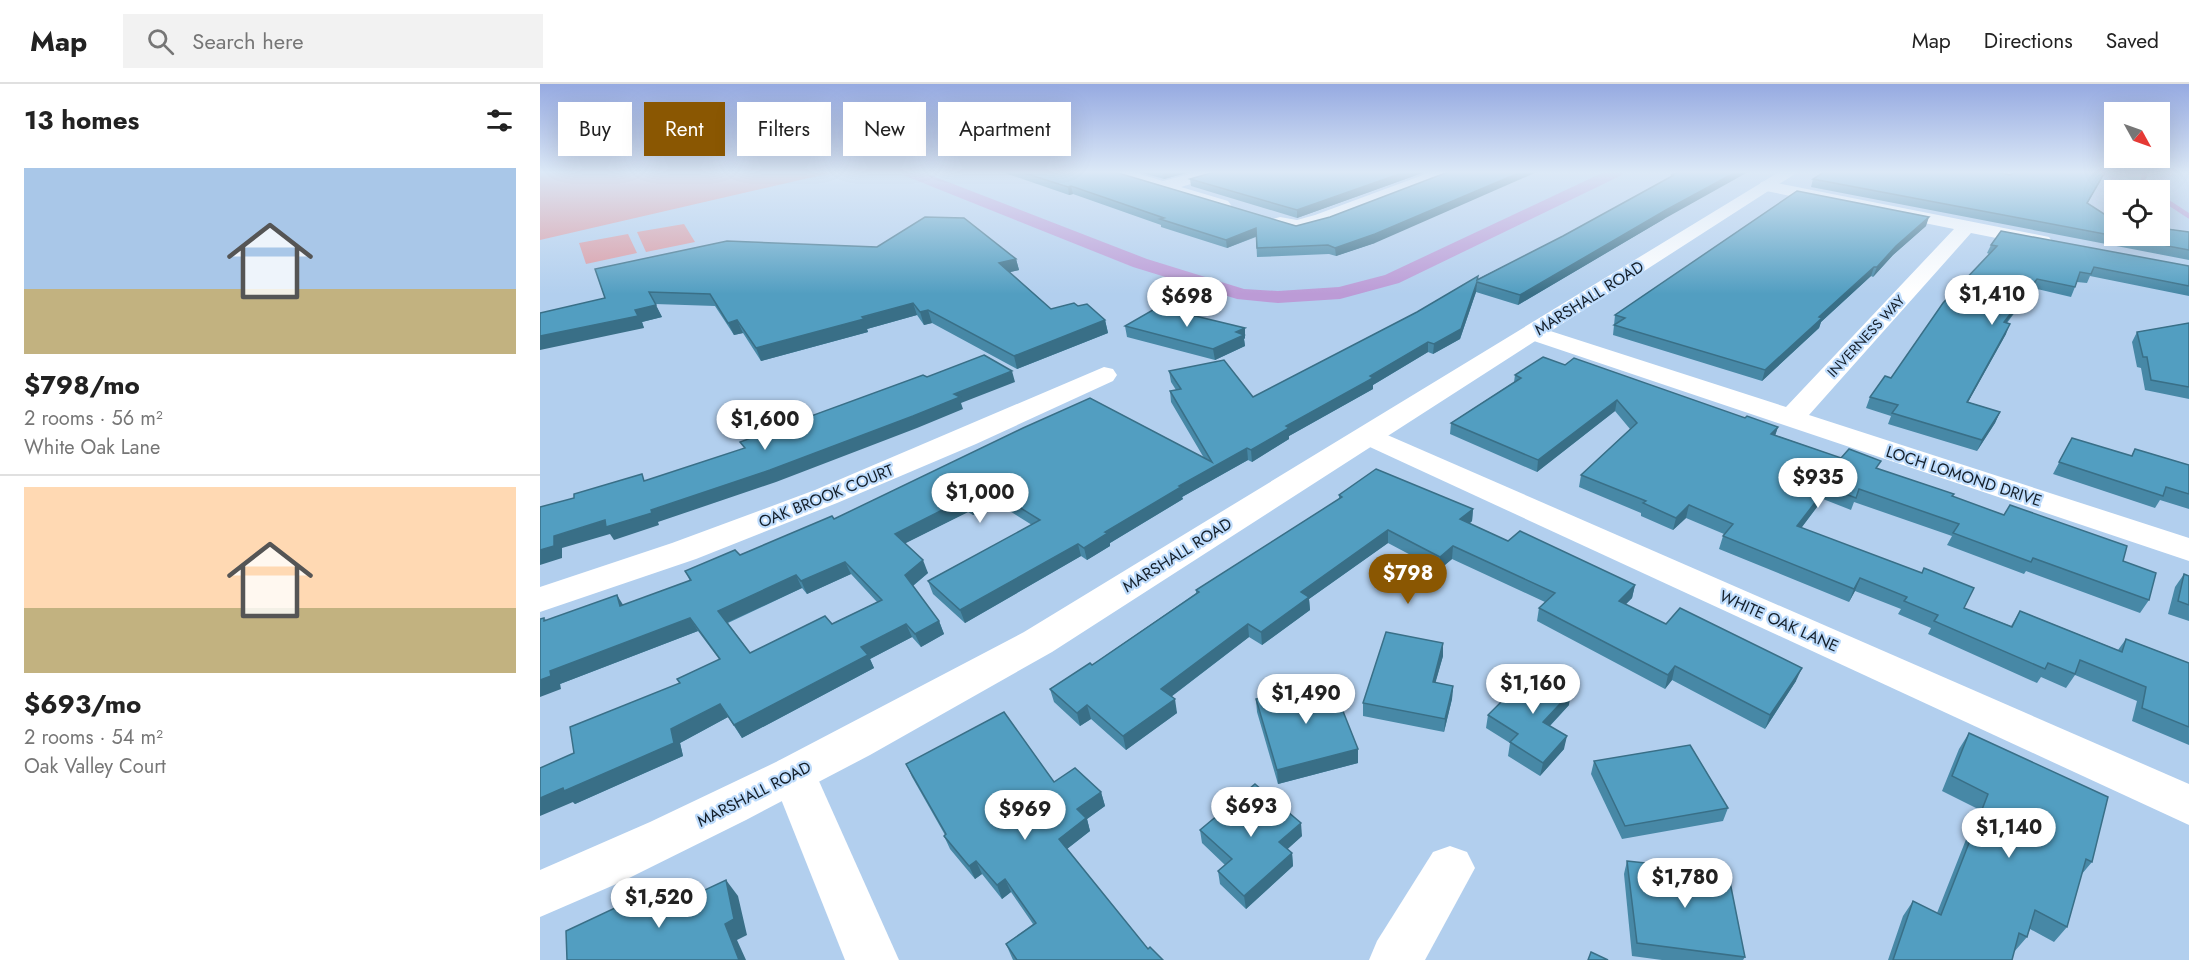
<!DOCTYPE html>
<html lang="en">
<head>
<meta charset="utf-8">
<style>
	:root { --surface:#fff; --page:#f2f2f2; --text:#222; --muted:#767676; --line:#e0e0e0; --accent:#8a5702 }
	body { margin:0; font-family:Jost,sans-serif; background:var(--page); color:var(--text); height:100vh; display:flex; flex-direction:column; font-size:22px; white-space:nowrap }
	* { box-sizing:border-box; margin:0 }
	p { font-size:20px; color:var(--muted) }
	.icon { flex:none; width:33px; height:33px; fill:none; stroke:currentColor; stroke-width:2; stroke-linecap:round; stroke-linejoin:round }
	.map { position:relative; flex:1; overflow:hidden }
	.sheet { display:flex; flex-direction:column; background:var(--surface); width:540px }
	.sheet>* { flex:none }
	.top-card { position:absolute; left:18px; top:18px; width:570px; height:54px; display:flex; gap:12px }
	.needle { width:39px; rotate:130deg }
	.controls { position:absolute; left:1564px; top:18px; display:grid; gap:12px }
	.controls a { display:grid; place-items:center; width:66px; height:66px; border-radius:0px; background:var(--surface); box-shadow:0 6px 24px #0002; font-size:30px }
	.price { position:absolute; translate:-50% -51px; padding:0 14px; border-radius:21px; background:#fff; color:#222; font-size:20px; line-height:39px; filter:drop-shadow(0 2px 3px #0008) }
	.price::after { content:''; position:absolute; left:50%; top:36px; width:18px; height:14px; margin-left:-9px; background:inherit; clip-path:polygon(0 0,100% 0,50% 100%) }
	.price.current { background:var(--accent); color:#fff }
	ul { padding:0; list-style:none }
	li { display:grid; align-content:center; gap:12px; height:318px; padding:0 24px }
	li+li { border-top:2px solid var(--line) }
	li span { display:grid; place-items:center; height:186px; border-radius:0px; color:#555 }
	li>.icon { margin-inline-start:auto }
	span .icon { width:108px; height:108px; fill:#fffc; stroke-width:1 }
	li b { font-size:26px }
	h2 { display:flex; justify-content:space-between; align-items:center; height:72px; padding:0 24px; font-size:26px }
	.pill { padding:0 21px; border-radius:0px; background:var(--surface); box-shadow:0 6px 24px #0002; font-size:21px; line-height:54px }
	.pill.current { background:var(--accent); color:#fff }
	header { display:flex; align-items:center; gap:36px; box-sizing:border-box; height:84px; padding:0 30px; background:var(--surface); border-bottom:2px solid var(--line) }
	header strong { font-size:28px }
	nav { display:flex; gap:33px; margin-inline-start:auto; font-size:21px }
	.search { width:420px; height:54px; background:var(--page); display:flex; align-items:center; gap:15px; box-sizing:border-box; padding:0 21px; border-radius:0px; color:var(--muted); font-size:22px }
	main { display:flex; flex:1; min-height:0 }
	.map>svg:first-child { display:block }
	.green { fill:#db99a2 }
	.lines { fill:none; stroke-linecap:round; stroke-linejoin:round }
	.stream { stroke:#bc9bd6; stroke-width:5 }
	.canal { fill:#bc9bd6; fill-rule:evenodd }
	.minor { fill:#fff; fill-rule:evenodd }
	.tertiary { fill:#fff; fill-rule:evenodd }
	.wall { fill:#4788a6; fill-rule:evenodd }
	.shaded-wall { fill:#396f87 }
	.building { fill:#529ec1; stroke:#396f87; stroke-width:1.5; fill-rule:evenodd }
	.labels { text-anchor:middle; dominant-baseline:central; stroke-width:4.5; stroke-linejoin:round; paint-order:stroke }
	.far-street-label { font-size:14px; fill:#141f2a; stroke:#bedcfc }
	.street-label { font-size:16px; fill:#141f2a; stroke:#bedcfc }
</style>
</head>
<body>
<header>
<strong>Map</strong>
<div class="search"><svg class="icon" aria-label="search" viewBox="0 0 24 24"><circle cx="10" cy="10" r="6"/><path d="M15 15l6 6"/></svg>Search here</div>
<nav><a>Map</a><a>Directions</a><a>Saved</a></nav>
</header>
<main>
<section class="sheet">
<h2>13 homes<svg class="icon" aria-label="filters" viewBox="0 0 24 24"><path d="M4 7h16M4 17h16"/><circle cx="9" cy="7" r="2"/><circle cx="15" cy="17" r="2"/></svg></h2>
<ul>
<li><span style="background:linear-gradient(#a9c7e8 65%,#c2b280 0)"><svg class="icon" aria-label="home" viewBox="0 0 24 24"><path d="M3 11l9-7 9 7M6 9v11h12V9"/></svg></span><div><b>$798/mo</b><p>2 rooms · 56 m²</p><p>White Oak Lane</p></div></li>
<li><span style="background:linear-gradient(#ffd9b3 65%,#c2b280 0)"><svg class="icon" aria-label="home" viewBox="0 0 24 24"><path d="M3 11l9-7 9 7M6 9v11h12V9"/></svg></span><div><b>$693/mo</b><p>2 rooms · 54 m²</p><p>Oak Valley Court</p></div></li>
</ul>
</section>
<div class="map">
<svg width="1649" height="876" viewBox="0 0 1649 876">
	<rect width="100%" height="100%" fill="#b2cfee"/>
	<g class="green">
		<polygon points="0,88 295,88 0,156"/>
		<polygon points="144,140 155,158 106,168 97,148"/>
		<polygon points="88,150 97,169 46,180 39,159"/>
	</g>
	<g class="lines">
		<g class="stream">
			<polyline points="1605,88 1602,101 1610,106"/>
			<polyline points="1620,113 1649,132"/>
		</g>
		<polygon class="canal" points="361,88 382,88 607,175 704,205 738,207 799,203 845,191 1064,88 1084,88 1082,91 859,199 800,215 738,219 697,215 593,183 363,91"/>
		<g class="minor">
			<polygon points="569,88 593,88 623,97 657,88 682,88 680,91 641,103 688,117 691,121 688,125 676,125 571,91"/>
			<polygon points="891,88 913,88 911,91 789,139 757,148 733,143 731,139 733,135 740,133 757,136 775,131"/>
			<polygon points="1227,97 1509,153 1512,157 1509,161 1502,163 1431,149 1269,331 1649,454 1649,477 985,254 981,249 985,244 993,242 1001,244 1246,323 1414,145 1221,106 1219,102 1221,98"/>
			<polygon points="564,283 573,285 577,291 573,297 436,360 297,419 156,475 0,528 0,503 132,459 275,406"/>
			<polygon points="829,343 1649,700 1649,741 819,358 815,352 819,346"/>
			<polygon points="254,672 270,677 359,876 305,876 231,690 238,677"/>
			<polygon points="910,762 927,768 935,784 885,876 829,876 837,857 893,768"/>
		</g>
		<polygon class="tertiary" points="1239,88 1258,88 512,568 330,671 206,736 81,798 0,833 0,786 110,738 236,678 484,548"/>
	</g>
	<g class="wall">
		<polygon points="462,88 575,88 756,142 835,159 796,172 789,170 717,173 716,153 687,164 621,143 621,141 533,110 529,111"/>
		<polygon points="599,88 650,88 624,95"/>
		<polygon points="885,88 757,134 651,102 650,95"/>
		<path d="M 1138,88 L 1124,135 L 978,221 L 936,208 L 920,255 L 893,270 L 888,268 L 833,301 L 833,305 L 749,352 L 749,355 L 712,378 L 708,376 L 642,413 L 643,415 L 570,459 L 570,462 L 547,476 L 541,472 L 425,539 L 393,510 L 388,497 L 492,441 L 457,419 L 433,431 L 428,428 L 365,459 L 388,489 L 373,502 L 399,537 L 404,550 L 381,563 L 372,553 L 330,575 L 334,584 L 202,654 L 188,633 L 140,659 L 143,672 L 35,720 L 33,718 L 34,669 L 140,599 L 179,575 L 158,547 L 20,600 L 21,605 L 4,534 L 6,536 L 83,521 L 150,497 L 145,487 L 200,471 L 294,435 L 483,344 L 664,374 L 631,318 L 630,307 L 636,306 L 631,298 L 629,287 L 713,313 L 877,228 L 938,192 L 938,195 L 1023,152 L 1131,93 L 1131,91 ZM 311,490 L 337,518 L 292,540 L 210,569 L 188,539 L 262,504 L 267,510 Z"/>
		<polygon points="1470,91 1561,95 1547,120 1575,137 1649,148 1649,176 1271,103 1273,95"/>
		<polygon points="1386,142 1353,171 1333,193 1331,192 1281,238 1279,244 1222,297 1073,251 1075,231"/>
		<polygon points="1451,161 1649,182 1649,212 1550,192 1547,199 1537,198 1531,213 1493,204 1467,239 1466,250 1428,318 1460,328 1455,339 1437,367 1348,340 1351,332 1326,324 1330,313 1351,294 1449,170 1447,169"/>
		<polygon points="476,175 479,186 470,188 511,225 538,222 565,236 568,249 477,285 392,239 384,241 377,231 327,245 328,248 221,277 203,249 194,251 175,222 115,220 122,233 102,238 104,244 65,214 55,185"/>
		<polygon points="1649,239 1649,315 1605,306 1601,284 1597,283 1592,258 1597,248"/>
		<polygon points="585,242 705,244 705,254 704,255 705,262 675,276 587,253"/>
		<polygon points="1025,281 1205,334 1238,343 1235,351 1301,374 1338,385 1583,477 1609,516 1600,529 1486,487 1484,490 1407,461 1412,452 1314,418 1311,426 1283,415 1261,444 1424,524 1471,542 1480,527 1578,566 1586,555 1649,579 1649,661 1592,637 1597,617 1535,591 1526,604 1501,593 1497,599 1388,550 1391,544 1358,530 1361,525 1315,507 1309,518 1179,465 1183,452 1184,450 1146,434 1133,446 1101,432 1101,429 1039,403 1041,391 1090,345 1075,327 997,388 910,350 911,339 974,298 975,291"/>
		<polygon points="1532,354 1591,372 1595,365 1649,381 1649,425 1620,416 1615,424 1513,390"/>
		<polygon points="799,411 933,425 932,437 929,440 968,457 1095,501 1092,514 1085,521 1126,540 1256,597 1225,645 1132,596 1125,605 997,537 999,524 1005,518 912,475 899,486 848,459 769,515 770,526 722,561 709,553 631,613 637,629 586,666 551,635 540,642 514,618 510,605 552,581 656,509 656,506 799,415"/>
		<polygon points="1644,490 1649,492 1649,537 1628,530 1635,503"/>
		<polygon points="903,559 903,572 895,599 913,602 912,615 904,648 823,632 823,619"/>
		<polygon points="716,615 818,679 738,700 717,628"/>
		<polygon points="1029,621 1010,642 1024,665 1000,692 968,672 970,659 946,644 948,631"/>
		<polygon points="1429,649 1552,778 1541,791 1527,843 1514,858 1490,845 1487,853 1474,868 1472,876 1348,876 1363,832 1373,817 1397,829 1438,725 1402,707 1419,665"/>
		<polygon points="1054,677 1188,724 1183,737 1082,755 1051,690"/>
		<polygon points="366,680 514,698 561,708 565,722 547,735 550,747 527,765 608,865 623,876 473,876 466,860 493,840 471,808 462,815 442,790 435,795 410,765 404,752 405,751 372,693"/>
		<polygon points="660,746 762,752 747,765 752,769 753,782 706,825 680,800 678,787 685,781 662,759"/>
		<polygon points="1087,777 1205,873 1203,876 1122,876 1092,872 1084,790"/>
	</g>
	<g class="shaded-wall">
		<polygon points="623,88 650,88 624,95"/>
		<polygon points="865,88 885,88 757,134 757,126"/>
		<polygon points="981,88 997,88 835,159 796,172 795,164"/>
		<polygon points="1196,88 1208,88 1124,135 978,221 980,211 1126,126"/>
		<polygon points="531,102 533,110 529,111 528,103"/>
		<polygon points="1389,133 1386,142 1353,171 1333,193 1337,183 1356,162"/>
		<polygon points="716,144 717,152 687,164 686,156"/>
		<polygon points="476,175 479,186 462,190 459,179"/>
		<polygon points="1334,183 1331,192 1281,238 1279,244 1222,297 1225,286 1279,233"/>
		<polygon points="1497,195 1493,204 1459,248 1464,238"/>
		<polygon points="937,198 936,208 920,255 893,270 894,260"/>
		<polygon points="373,219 377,231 327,245 328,248 221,277 216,264"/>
		<polygon points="116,221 122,233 102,238 104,244 0,266 0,252 95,226"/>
		<polygon points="388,226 392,239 384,241 380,228"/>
		<polygon points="197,236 203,249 194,251 188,239"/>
		<polygon points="565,236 568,249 477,285 474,272"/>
		<polygon points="1470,240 1466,250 1422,329 1427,318"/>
		<polygon points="705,244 705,254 704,255 705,262 675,276 673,265 696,248"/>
		<polygon points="888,258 888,268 833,301 833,305 749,352 749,355 712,378 711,366 746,342"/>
		<polygon points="472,287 475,298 421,319 423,325 377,344 236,398 118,438 119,441 74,456 70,450 22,464 22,474 0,481 0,466 14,452 65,436 111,426"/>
		<polygon points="1077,316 1075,327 997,388 998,376"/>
		<polygon points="1460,328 1455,339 1437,367 1442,356"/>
		<polygon points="1238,343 1234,355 1231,350"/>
		<polygon points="707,364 708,376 642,413 643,415 570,459 570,462 547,476 544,464 565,448 639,402"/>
		<polygon points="1287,403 1283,415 1253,455 1257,442"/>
		<polygon points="453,407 457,419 433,431 429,419"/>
		<polygon points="424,415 428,428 360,462 355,450"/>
		<polygon points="1149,421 1146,434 1133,446 1136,434"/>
		<polygon points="933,425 932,437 919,448 920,435"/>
		<polygon points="848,446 848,459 769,515 770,526 722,561 721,548 761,508"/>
		<polygon points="538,460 541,472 425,539 420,526"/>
		<polygon points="913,462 912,475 899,486 900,473"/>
		<polygon points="383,476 388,489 370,504 365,491"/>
		<polygon points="305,478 311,490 267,510 261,497"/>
		<polygon points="256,491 262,504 186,539 178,527"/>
		<polygon points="1320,494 1315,507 1309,518 1314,505"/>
		<polygon points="1095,501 1092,514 1076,530 1079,517"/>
		<polygon points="77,511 85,524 80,522"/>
		<polygon points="150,534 158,547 20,600 21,605 0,613 0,596 10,587"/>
		<polygon points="399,537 404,550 381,563 375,550"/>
		<polygon points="366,540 372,553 330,575 334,584 202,654 194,641 321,563"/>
		<polygon points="708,540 709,553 624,618 621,605"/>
		<polygon points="903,559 903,572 892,611 893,598"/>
		<polygon points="1135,582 1132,596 1125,605 1128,591"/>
		<polygon points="1262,584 1256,597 1225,645 1230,631"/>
		<polygon points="913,602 912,615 904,648 905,635"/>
		<polygon points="1031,608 1029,621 1001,651 1003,638"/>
		<polygon points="635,615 637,629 586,666 583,652"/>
		<polygon points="180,620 188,633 140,659 143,672 35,720 33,718 0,732 0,714"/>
		<polygon points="547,621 551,635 540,642 537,629"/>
		<polygon points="1027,652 1024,665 1000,692 1003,679"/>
		<polygon points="818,665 818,679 738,700 737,686"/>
		<polygon points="561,708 565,722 547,735 550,747 523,768 519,755 537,725"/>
		<polygon points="761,739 762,752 740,772 739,758"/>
		<polygon points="752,769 753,782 706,825 704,812"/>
		<polygon points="436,777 442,790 435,795 429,782"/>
		<polygon points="465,795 471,808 462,815 457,801"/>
		<polygon points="186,796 198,812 207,851 197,856 206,876 199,876 185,840"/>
		<polygon points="128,799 141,815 145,838 131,822"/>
	</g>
	<g class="building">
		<polygon points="481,88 575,88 756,142 790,133 908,88 981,88 835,150 795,164 788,161 717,164 716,144 686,156 620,135 624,134 531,102 528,103"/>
		<polygon points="674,88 865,88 757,126 650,95"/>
		<path d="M 1138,88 L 1196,88 L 1126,126 L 980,211 L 937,198 L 921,245 L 894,260 L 888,258 L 830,292 L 833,294 L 746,342 L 749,344 L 711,366 L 707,364 L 639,402 L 641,403 L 565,448 L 568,449 L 544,464 L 538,460 L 420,526 L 388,497 L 500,436 L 453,407 L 429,419 L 424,415 L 355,450 L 383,476 L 365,491 L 399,537 L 375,550 L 366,540 L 321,563 L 328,571 L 194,641 L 180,620 L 131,645 L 134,659 L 24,707 L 23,704 L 0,714 L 0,684 L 34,669 L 30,643 L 140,599 L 137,595 L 180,575 L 150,534 L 10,587 L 11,592 L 0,596 L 0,535 L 4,534 L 4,537 L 77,511 L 80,522 L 151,496 L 145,487 L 195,466 L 200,471 L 292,432 L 294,435 L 483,344 L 550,314 L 672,378 L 630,307 L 641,305 L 629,287 L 684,276 L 713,313 L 877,228 L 938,192 L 937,196 L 1023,152 L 1134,91 L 1131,91 ZM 305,478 L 342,516 L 292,540 L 285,532 L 210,569 L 178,527 L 256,491 L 261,497 Z"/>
		<polygon points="1284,88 1454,88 1470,91 1475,88 1565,88 1547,119 1575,137 1575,152 1620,152 1620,144 1649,148 1649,166 1273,95"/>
		<polygon points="1257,107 1389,133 1356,162 1337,183 1334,183 1279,233 1282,234 1225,286 1074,241 1085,234 1075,231"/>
		<polygon points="385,133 424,134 476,175 459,179 511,225 534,219 538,222 547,220 565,236 474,272 388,226 380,228 373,219 322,233 324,235 216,264 197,236 188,239 170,210 109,208 116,221 95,226 98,232 0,252 0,229 65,214 55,185 187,157 337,163"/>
		<polygon points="1461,147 1649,182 1649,202 1554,183 1551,190 1540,188 1535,203 1497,195 1464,238 1470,240 1427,318 1460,328 1442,356 1352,329 1358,321 1330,313 1345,292 1351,294 1403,219 1457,162 1451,161"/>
		<polygon points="618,223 705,244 696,248 704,251 673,265 585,242"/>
		<polygon points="1649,239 1649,303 1611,296 1607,273 1603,273 1597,248"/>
		<polygon points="444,271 472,287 414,310 420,313 373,332 230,386 111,426 112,429 66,443 65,436 14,452 14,462 0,466 0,423 34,414 34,410 102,390 104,397 205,364 200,358 383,291 387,293"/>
		<polygon points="1003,273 1025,281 1034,274 1205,334 1207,332 1238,343 1231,350 1301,374 1309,365 1341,377 1336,384 1414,410 1412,412 1464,431 1470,421 1587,462 1583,477 1616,489 1609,516 1493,474 1491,478 1413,449 1419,440 1319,405 1316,414 1287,403 1257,442 1382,489 1384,484 1434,504 1424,524 1472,543 1480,527 1582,568 1586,555 1649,579 1649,643 1602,624 1606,603 1540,576 1535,590 1508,579 1505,585 1394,537 1398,531 1364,517 1367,513 1320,494 1314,505 1183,452 1193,440 1149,421 1136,434 1103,419 1106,417 1041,391 1097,339 1077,316 998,376 911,339 981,294 975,291"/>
		<polygon points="1532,354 1592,372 1595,365 1649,381 1649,410 1626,403 1623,412 1519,378"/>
		<polygon points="836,385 933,425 920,435 968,457 980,447 1095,501 1079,517 1126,540 1140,524 1262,584 1230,631 1135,582 1128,591 999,524 1015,509 913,462 900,473 848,446 761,508 769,513 721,548 708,540 621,605 635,615 583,652 547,621 537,629 510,605 550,579 552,581 659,508 656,506 802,413 799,411"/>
		<polygon points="1644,490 1649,492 1649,521 1638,517"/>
		<polygon points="846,548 903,559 893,598 913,602 905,635 823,619"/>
		<polygon points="993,586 1031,608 1003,638 1027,652 1003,679 970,658 978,650 948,631"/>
		<polygon points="791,597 818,665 737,686 716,615"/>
		<polygon points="464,628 514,698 535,684 561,708 537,725 546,734 519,755 608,865 610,863 623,876 477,876 466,860 496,839 465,795 457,801 436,777 429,782 404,752 406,750 366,680"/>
		<polygon points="1429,649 1568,713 1552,778 1546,775 1527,843 1495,826 1487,853 1479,849 1472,876 1353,876 1373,817 1401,831 1448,710 1412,692"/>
		<polygon points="1150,661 1188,724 1085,742 1054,677"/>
		<polygon points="715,700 761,739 739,758 752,769 704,812 678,787 692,775 660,746"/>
		<polygon points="1087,777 1188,788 1205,873 1097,859"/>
		<polygon points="186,796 194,835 185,840 199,876 27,876 26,847 128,799 131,822"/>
		<polygon points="1051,868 1068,876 1048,876"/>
	</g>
	<linearGradient id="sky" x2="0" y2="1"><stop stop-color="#96aae1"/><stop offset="0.42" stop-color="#dce9f7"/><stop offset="1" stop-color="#dce9f7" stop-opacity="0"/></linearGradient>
	<rect width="1649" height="210" fill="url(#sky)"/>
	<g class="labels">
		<g class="far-street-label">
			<text transform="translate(1326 252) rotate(-47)">INVERNESS WAY</text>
		</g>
		<g class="street-label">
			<text transform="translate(1049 214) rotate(-32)">MARSHALL ROAD</text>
			<text transform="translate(1424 392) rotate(18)">LOCH LOMOND DRIVE</text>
			<text transform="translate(286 412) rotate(-22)">OAK BROOK COURT</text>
			<text transform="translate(637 471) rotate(-32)">MARSHALL ROAD</text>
			<text transform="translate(1239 537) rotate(24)">WHITE OAK LANE</text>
			<text transform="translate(214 710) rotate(-27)">MARSHALL ROAD</text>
		</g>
	</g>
</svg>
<div class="controls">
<a><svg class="needle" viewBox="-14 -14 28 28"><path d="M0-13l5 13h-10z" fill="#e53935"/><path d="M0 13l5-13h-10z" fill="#767676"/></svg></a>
<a><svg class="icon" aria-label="locate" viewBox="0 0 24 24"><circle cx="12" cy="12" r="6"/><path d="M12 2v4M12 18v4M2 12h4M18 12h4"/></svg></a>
</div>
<b class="price" style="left:1452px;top:242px">$1,410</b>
<b class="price" style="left:647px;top:244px">$698</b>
<b class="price" style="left:225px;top:367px">$1,600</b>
<b class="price" style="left:1278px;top:425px">$935</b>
<b class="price" style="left:440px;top:440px">$1,000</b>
<b class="price current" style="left:868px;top:521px">$798</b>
<b class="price" style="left:993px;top:631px">$1,160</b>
<b class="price" style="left:766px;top:641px">$1,490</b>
<b class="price" style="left:711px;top:754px">$693</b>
<b class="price" style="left:485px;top:757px">$969</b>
<b class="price" style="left:1469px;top:775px">$1,140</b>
<b class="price" style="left:1145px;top:825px">$1,780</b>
<b class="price" style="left:119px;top:845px">$1,520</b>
<div class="top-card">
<a class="pill">Buy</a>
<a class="pill current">Rent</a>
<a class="pill">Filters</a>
<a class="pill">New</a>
<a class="pill">Apartment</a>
</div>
</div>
</main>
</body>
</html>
